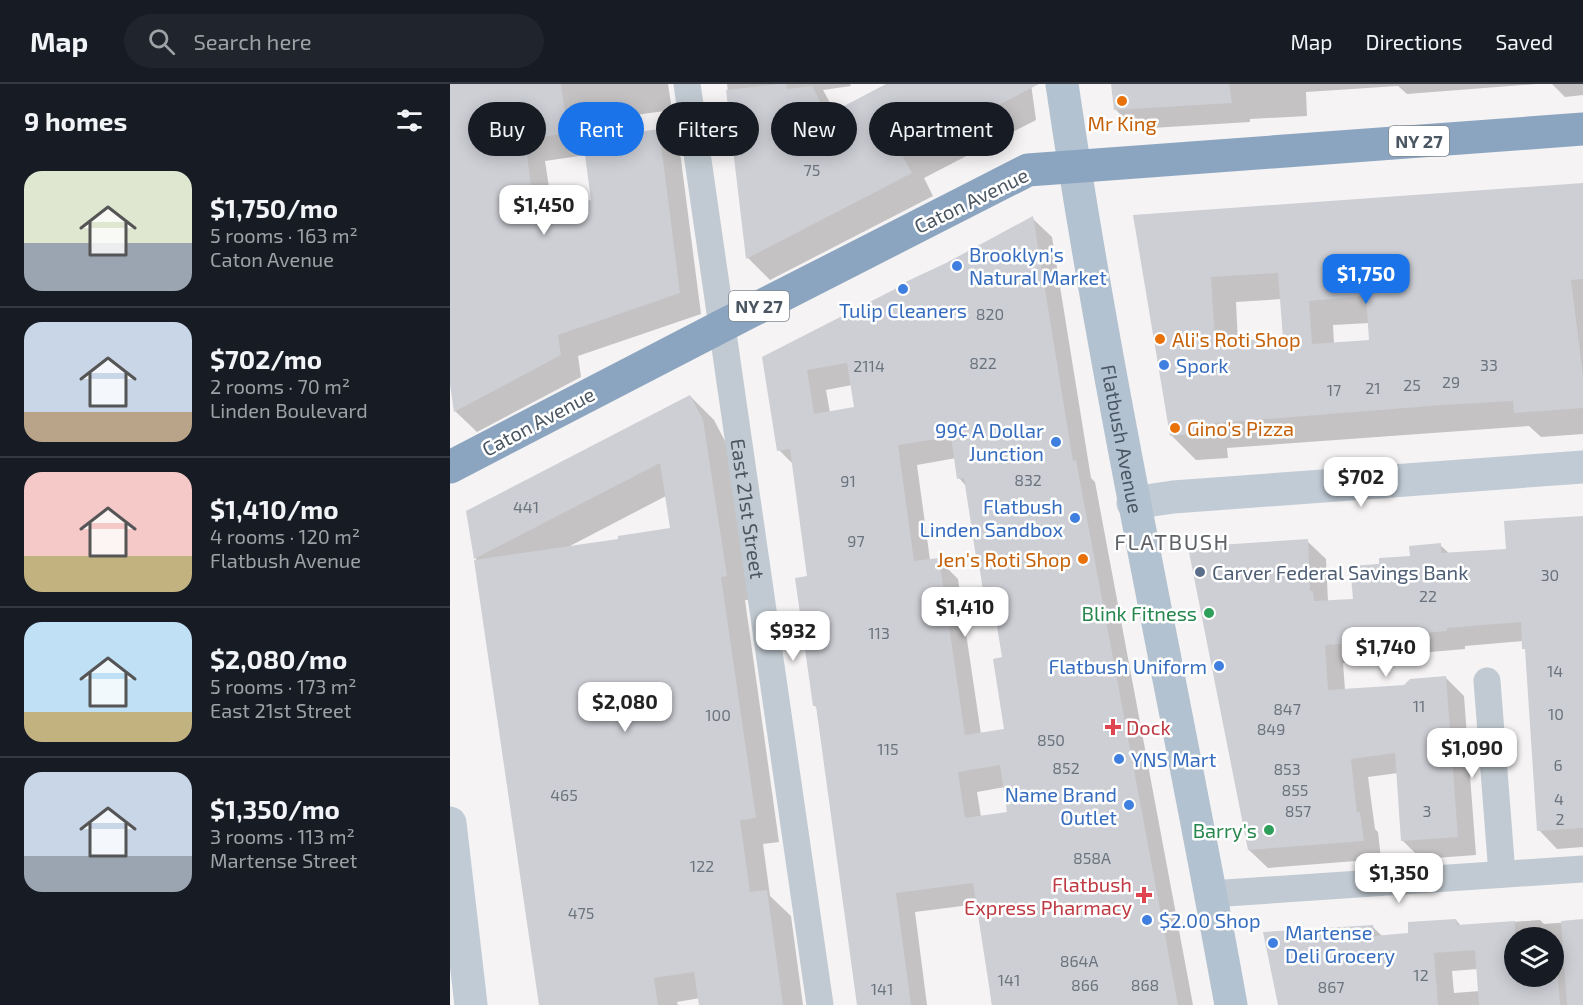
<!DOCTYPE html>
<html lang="en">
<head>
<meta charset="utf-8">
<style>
	:root { --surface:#171b24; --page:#20242c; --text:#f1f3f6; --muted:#9ea1a6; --line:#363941; --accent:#1a73e8 }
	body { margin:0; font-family:"Exo 2",sans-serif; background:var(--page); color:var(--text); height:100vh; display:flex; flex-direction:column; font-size:22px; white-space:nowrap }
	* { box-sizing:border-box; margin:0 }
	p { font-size:20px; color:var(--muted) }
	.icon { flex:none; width:33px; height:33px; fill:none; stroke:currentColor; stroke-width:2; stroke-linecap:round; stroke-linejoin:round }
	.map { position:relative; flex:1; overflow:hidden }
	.panel { display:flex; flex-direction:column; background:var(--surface); width:450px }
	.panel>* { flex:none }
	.top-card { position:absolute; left:18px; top:18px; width:570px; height:54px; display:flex; gap:12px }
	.controls { position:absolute; left:1054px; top:843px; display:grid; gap:12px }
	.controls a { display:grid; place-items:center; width:60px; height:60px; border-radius:50%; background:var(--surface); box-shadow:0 3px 15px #0003; font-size:30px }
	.price { position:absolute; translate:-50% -51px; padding:0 14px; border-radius:12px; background:#fff; color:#222; font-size:20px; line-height:39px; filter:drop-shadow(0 2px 3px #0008) }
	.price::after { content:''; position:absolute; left:50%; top:36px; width:18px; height:14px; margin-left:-9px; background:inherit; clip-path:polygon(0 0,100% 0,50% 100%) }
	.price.selected { background:var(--accent); color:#fff }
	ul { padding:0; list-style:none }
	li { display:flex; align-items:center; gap:18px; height:150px; padding:0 24px }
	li+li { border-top:2px solid var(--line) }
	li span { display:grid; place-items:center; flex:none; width:168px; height:120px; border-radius:18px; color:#555 }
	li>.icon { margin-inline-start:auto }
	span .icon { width:72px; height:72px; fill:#fffc; stroke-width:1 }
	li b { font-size:26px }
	h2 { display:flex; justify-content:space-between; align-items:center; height:72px; padding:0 24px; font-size:26px }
	.chip { padding:0 21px; border-radius:27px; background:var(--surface); box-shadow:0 3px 15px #0003; font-size:21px; line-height:54px }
	.chip.selected { background:var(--accent); color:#fff }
	header { display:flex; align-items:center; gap:36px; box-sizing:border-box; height:84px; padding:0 30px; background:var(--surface); border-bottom:2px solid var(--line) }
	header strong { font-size:28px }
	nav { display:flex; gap:33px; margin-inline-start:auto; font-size:21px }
	.search { width:420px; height:54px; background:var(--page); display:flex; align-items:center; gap:15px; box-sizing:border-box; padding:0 21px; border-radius:33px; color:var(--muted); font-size:22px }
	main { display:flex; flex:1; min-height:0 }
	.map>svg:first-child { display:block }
	.shadow { fill:#0003; fill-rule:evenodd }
	.building { fill:#cdcfd5; fill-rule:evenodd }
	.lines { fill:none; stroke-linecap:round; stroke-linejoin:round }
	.street { stroke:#c1cad2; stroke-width:27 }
	.secondary { stroke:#c1cbd6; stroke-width:33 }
	.primary { stroke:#b3c2d1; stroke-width:33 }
	.highway { stroke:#8ba5c1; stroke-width:33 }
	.food-dot { fill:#e8710a; stroke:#fff; stroke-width:2 }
	.shop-dot { fill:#3f7fe0; stroke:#fff; stroke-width:2 }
	.service-dot { fill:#5c6f8a; stroke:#fff; stroke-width:2 }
	.leisure-dot { fill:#2e9e5b; stroke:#fff; stroke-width:2 }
	.health-dot { fill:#e0444e; stroke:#fff; stroke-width:2 }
	.labels { text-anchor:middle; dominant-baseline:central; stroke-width:5; stroke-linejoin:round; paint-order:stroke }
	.number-label { font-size:16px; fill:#6b747e }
	.shield { fill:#fff; stroke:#808990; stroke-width:1.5 }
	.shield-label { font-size:18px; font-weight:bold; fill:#4a5661 }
	.food-label { font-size:20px; fill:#c56008; stroke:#fff; text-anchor:start }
	.street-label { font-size:20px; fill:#4a5661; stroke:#fff }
	.shop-label { font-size:20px; fill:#366cbe; stroke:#fff; text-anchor:start }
	.service-label { font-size:20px; fill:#4e5e75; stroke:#fff; text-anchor:start }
	.leisure-label { font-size:20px; fill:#27864d; stroke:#fff; text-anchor:end }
	.health-label { font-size:20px; fill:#be3a42; stroke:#fff; text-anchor:start }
	.quarter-label { font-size:22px; letter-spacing:1.5px; fill:#5f6368; stroke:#fff }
</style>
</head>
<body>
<header>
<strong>Map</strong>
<div class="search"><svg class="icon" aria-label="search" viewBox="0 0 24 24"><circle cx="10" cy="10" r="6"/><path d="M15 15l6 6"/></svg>Search here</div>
<nav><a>Map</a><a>Directions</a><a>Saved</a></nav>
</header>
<main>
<section class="panel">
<h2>9 homes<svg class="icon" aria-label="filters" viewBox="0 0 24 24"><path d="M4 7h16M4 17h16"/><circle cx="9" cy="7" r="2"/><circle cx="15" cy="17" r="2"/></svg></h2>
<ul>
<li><span style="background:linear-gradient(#dfe7d0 60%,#9aa5b1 0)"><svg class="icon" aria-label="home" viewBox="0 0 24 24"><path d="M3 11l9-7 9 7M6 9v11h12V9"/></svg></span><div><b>$1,750/mo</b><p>5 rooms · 163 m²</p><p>Caton Avenue</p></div></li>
<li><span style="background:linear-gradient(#c9d6e8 75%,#b9a48a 0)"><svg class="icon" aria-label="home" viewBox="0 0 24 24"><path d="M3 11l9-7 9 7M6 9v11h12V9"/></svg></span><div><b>$702/mo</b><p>2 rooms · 70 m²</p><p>Linden Boulevard</p></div></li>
<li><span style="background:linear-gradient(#f6c9c9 70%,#c2b280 0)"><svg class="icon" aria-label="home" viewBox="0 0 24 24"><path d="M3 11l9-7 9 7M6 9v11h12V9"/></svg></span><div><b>$1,410/mo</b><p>4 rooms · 120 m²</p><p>Flatbush Avenue</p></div></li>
<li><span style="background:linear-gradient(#bfe0f5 75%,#c2b280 0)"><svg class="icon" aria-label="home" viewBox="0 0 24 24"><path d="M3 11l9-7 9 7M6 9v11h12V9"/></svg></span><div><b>$2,080/mo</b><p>5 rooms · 173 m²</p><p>East 21st Street</p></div></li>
<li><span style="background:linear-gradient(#c9d6e8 70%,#9aa5b1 0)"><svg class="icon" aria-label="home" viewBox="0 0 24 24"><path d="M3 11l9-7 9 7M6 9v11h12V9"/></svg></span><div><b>$1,350/mo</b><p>3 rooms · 113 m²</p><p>Martense Street</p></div></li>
</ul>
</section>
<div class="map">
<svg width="1133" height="921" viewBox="0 0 1133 921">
	<rect width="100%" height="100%" fill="#f5f3f3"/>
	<g class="shadow">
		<path d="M 0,0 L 218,0 L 222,26 L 134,38 L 137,57 L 209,47 L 230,68 L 251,230 L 128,272 L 131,293 L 27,348 L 5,327 L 0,289 ZM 136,71 L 143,118 L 102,123 L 95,77 Z"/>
		<polygon points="277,0 400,0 401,2 373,6 385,28 439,0 581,0 586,36 474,94 483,112 320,196 298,174"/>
		<polygon points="662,0 1087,0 957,10 948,2 856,8 857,32 800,35 800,38 685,45 666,26"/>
		<polygon points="1102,0 1133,0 1133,11 1115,13"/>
		<path d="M 1133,100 L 1133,350 L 1091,353 L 1079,342 L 777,364 L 778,374 L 746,376 L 721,351 L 685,132 ZM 832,215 L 835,255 L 788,258 L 786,218 ZM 919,239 L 920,257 L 884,260 L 883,241 Z"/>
		<path d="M 582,134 L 602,153 L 641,394 L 645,398 L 743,921 L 542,921 L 528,820 L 465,828 L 477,921 L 409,921 L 368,625 L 365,622 L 358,493 L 344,381 L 329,366 L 314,273 L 496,180 ZM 402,301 L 406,325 L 380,329 L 376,306 ZM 506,374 L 509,394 L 516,402 L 527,472 L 530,475 L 535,506 L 544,516 L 554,575 L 555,646 L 531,650 L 508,495 L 488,475 L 480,476 L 467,381 ZM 555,703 L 559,729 L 531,733 L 527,708 Z"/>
		<path d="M 240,312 L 264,336 L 277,361 L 300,516 L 295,516 L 329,758 L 313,760 L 320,812 L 341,832 L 353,921 L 251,921 L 250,914 L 227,918 L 228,921 L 91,921 L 28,477 L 26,475 L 18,427 ZM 216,412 L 221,445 L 170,456 L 118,463 Z"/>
		<polygon points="1133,434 1133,763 1107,765 1089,746 1077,567 1074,564 1073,557 1015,562 1015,565 957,570 958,574 893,579 895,606 954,602 996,594 1014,612 1026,771 971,775 952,756 948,689 918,693 925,745 928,748 931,775 818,784 799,766 857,457 876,475 878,518 904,517 931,481 961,473 990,461 1000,470 1058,466"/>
		<path d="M 1006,836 L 1011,842 L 1090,836 L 1094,840 L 1133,837 L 1133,921 L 829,921 L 922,842 L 933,853 L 960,850 ZM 1065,854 L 1104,854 L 1104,892 L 1065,892 ZM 1028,885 L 1030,907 L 1004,909 L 1002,887 Z"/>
	</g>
	<g class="building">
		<polygon points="0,0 111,0 118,49 75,56 84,124 141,116 133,56 209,45 230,209 108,251 111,271 4,328 0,300"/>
		<polygon points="330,0 336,0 337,5 362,2 377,31 436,0 589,0 452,71 462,89 296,175 276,6"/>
		<polygon points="661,0 779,0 782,19 664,26"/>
		<path d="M 1133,99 L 1133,195 L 1121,196 L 1133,292 L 1133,324 L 1064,329 L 1063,317 L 993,321 L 753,340 L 754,349 L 720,352 L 683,131 ZM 828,189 L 833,254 L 765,258 L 761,193 ZM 916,212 L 919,256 L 862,260 L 859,217 Z"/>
		<path d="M 583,132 L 623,377 L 626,376 L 728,921 L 542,921 L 523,799 L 446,809 L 461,921 L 407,921 L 366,622 L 363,622 L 345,494 L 357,492 L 340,365 L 327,367 L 312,273 L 447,204 L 447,202 L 496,179 ZM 397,279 L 404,323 L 364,330 L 357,286 ZM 501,353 L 507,395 L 514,394 L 526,473 L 528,473 L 533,507 L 541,506 L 552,573 L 543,575 L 554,645 L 515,651 L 489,474 L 464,477 L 448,361 ZM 550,681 L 557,728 L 515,734 L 508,688 Z"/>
		<polygon points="240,311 253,336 277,492 271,493 306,734 290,736 300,808 317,806 333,921 249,921 244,888 204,894 208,921 89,921 24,476 168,455 168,452 220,444 210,379 24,475 16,427"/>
		<polygon points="1133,432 1133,744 1087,747 1075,565 1072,565 1071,538 997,544 997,547 940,552 940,556 875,561 878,606 954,601 960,595 996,592 1008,753 951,757 945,669 901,675 907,729 910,728 914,757 798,766 738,463 858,455 860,507 863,507 864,517 903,515 900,482 929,480 929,474 960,472 959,462 991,459 991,469 1056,465 1054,437"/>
		<polygon points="1006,835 1007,841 1065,837 1065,892 1108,892 1110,921 1029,921 1025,866 984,869 988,921 828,921 813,848 923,841 924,852 958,849 958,838"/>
		<polygon points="1133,835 1133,921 1117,921 1111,837"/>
	</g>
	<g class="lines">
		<g class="street">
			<path id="s1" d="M 237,0 L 370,921"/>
			<polyline points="1037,597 1052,790"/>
			<polyline points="761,810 1133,785"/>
		</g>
		<g class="secondary">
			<polyline points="683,419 723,413 1133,383"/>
			<polyline points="0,739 21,921"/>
		</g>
		<path class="primary" id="s2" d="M 612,0 C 657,309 726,614 781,921"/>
		<polyline class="highway" points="0,383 272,242 578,86 1133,45"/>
	</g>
	<g class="food-dot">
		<circle cx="672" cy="17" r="6"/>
		<circle cx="710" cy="255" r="6"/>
		<circle cx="725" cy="344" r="6"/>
		<circle cx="633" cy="475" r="6"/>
	</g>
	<g class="shop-dot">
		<circle cx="507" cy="182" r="6"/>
		<circle cx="453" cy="205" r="6"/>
		<circle cx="714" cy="281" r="6"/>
		<circle cx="606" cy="358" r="6"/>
		<circle cx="625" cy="434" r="6"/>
		<circle cx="769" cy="582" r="6"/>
		<circle cx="669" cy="675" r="6"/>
		<circle cx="679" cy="721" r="6"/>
		<circle cx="697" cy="836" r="6"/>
		<circle cx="823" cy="859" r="6"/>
	</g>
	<circle class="service-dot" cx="750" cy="488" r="6"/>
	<g class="leisure-dot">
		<circle cx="759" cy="529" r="6"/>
		<circle cx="819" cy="746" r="6"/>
	</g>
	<g class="health-dot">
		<path d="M660 634h6v6h6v6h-6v6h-6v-6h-6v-6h6z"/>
		<path d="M691 802h6v6h6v6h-6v6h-6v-6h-6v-6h6z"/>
	</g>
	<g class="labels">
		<g class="number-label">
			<text x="362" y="85">75</text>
			<text x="540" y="229">820</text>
			<text x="533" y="278">822</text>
			<text x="1039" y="280">33</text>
			<text x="419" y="281">2114</text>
			<text x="1001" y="297">29</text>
			<text x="962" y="300">25</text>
			<text x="923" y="303">21</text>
			<text x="884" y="305">17</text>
			<text x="578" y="395">832</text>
			<text x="398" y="396">91</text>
			<text x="76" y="422">441</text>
			<text x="406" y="456">97</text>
			<text x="1100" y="490">30</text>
			<text x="978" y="511">22</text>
			<text x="429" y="548">113</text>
			<text x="1105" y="586">14</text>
			<text x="969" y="621">11</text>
			<text x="837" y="624">847</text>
			<text x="1106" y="629">10</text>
			<text x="268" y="630">100</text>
			<text x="821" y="644">849</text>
			<text x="601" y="655">850</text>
			<text x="438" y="664">115</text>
			<text x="1108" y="680">6</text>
			<text x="616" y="683">852</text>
			<text x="837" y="684">853</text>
			<text x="845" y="705">855</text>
			<text x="114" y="710">465</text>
			<text x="1109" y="714">4</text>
			<text x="848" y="726">857</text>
			<text x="977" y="726">3</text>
			<text x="1110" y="734">2</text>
			<text x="642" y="773">858A</text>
			<text x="252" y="781">122</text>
			<text x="131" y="828">475</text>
			<text x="629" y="876">864A</text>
			<text x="971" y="890">12</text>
			<text x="559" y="895">141</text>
			<text x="635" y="900">866</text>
			<text x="695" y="900">868</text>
			<text x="881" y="902">867</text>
			<text x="432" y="904">141</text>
		</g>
		<g class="shield">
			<rect x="939" y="42" width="60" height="30" rx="4.5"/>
			<rect x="279" y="207" width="60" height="30" rx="4.5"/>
		</g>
		<g class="shield-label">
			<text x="969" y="57">NY 27</text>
			<text x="309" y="222">NY 27</text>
		</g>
		<g class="food-label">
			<text x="672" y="39" text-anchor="middle">Mr King</text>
			<text x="722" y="255">Ali's Roti Shop</text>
			<text x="737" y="344">Gino's Pizza</text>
			<text x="621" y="475" text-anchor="end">Jen's Roti Shop</text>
		</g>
		<g class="street-label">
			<text transform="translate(521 116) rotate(-26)">Caton Avenue</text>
			<text transform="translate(88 337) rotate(-28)">Caton Avenue</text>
			<text stroke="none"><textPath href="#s2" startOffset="360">Flatbush Avenue</textPath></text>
			<text stroke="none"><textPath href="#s1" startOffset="429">East 21st Street</textPath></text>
		</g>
		<g class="shop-label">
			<text x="519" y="170">Brooklyn's<tspan x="519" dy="23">Natural Market</tspan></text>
			<text x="453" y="226" text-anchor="middle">Tulip Cleaners</text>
			<text x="726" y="281">Spork</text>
			<text x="594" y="346" text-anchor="end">99¢ A Dollar<tspan x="594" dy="23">Junction</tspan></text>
			<text x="613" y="422" text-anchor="end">Flatbush<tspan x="613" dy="23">Linden Sandbox</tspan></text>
			<text x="757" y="582" text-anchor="end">Flatbush Uniform</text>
			<text x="681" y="675">YNS Mart</text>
			<text x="667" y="710" text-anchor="end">Name Brand<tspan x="667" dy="23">Outlet</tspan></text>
			<text x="709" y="836">$2.00 Shop</text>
			<text x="835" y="848">Martense<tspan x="835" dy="23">Deli Grocery</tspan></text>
		</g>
		<g class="service-label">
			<text x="762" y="488">Carver Federal Savings Bank</text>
		</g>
		<g class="leisure-label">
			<text x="747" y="529">Blink Fitness</text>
			<text x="807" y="746">Barry's</text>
		</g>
		<g class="health-label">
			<text x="676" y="643">Dock</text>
			<text x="682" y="800" text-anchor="end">Flatbush<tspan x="682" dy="23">Express Pharmacy</tspan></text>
		</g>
		<g class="quarter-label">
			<text x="722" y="457">FLATBUSH</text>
		</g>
	</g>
</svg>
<div class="controls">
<a><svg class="icon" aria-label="layers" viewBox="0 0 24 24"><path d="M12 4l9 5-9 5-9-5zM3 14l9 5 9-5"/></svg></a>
</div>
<b class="price" style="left:94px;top:152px">$1,450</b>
<b class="price selected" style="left:916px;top:221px">$1,750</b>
<b class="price" style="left:911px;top:424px">$702</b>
<b class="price" style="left:515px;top:554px">$1,410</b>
<b class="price" style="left:343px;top:578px">$932</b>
<b class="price" style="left:936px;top:594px">$1,740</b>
<b class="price" style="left:175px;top:649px">$2,080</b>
<b class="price" style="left:1022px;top:695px">$1,090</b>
<b class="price" style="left:949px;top:820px">$1,350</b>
<div class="top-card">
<a class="chip">Buy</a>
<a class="chip selected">Rent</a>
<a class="chip">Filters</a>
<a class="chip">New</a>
<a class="chip">Apartment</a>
</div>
</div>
</main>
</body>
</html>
